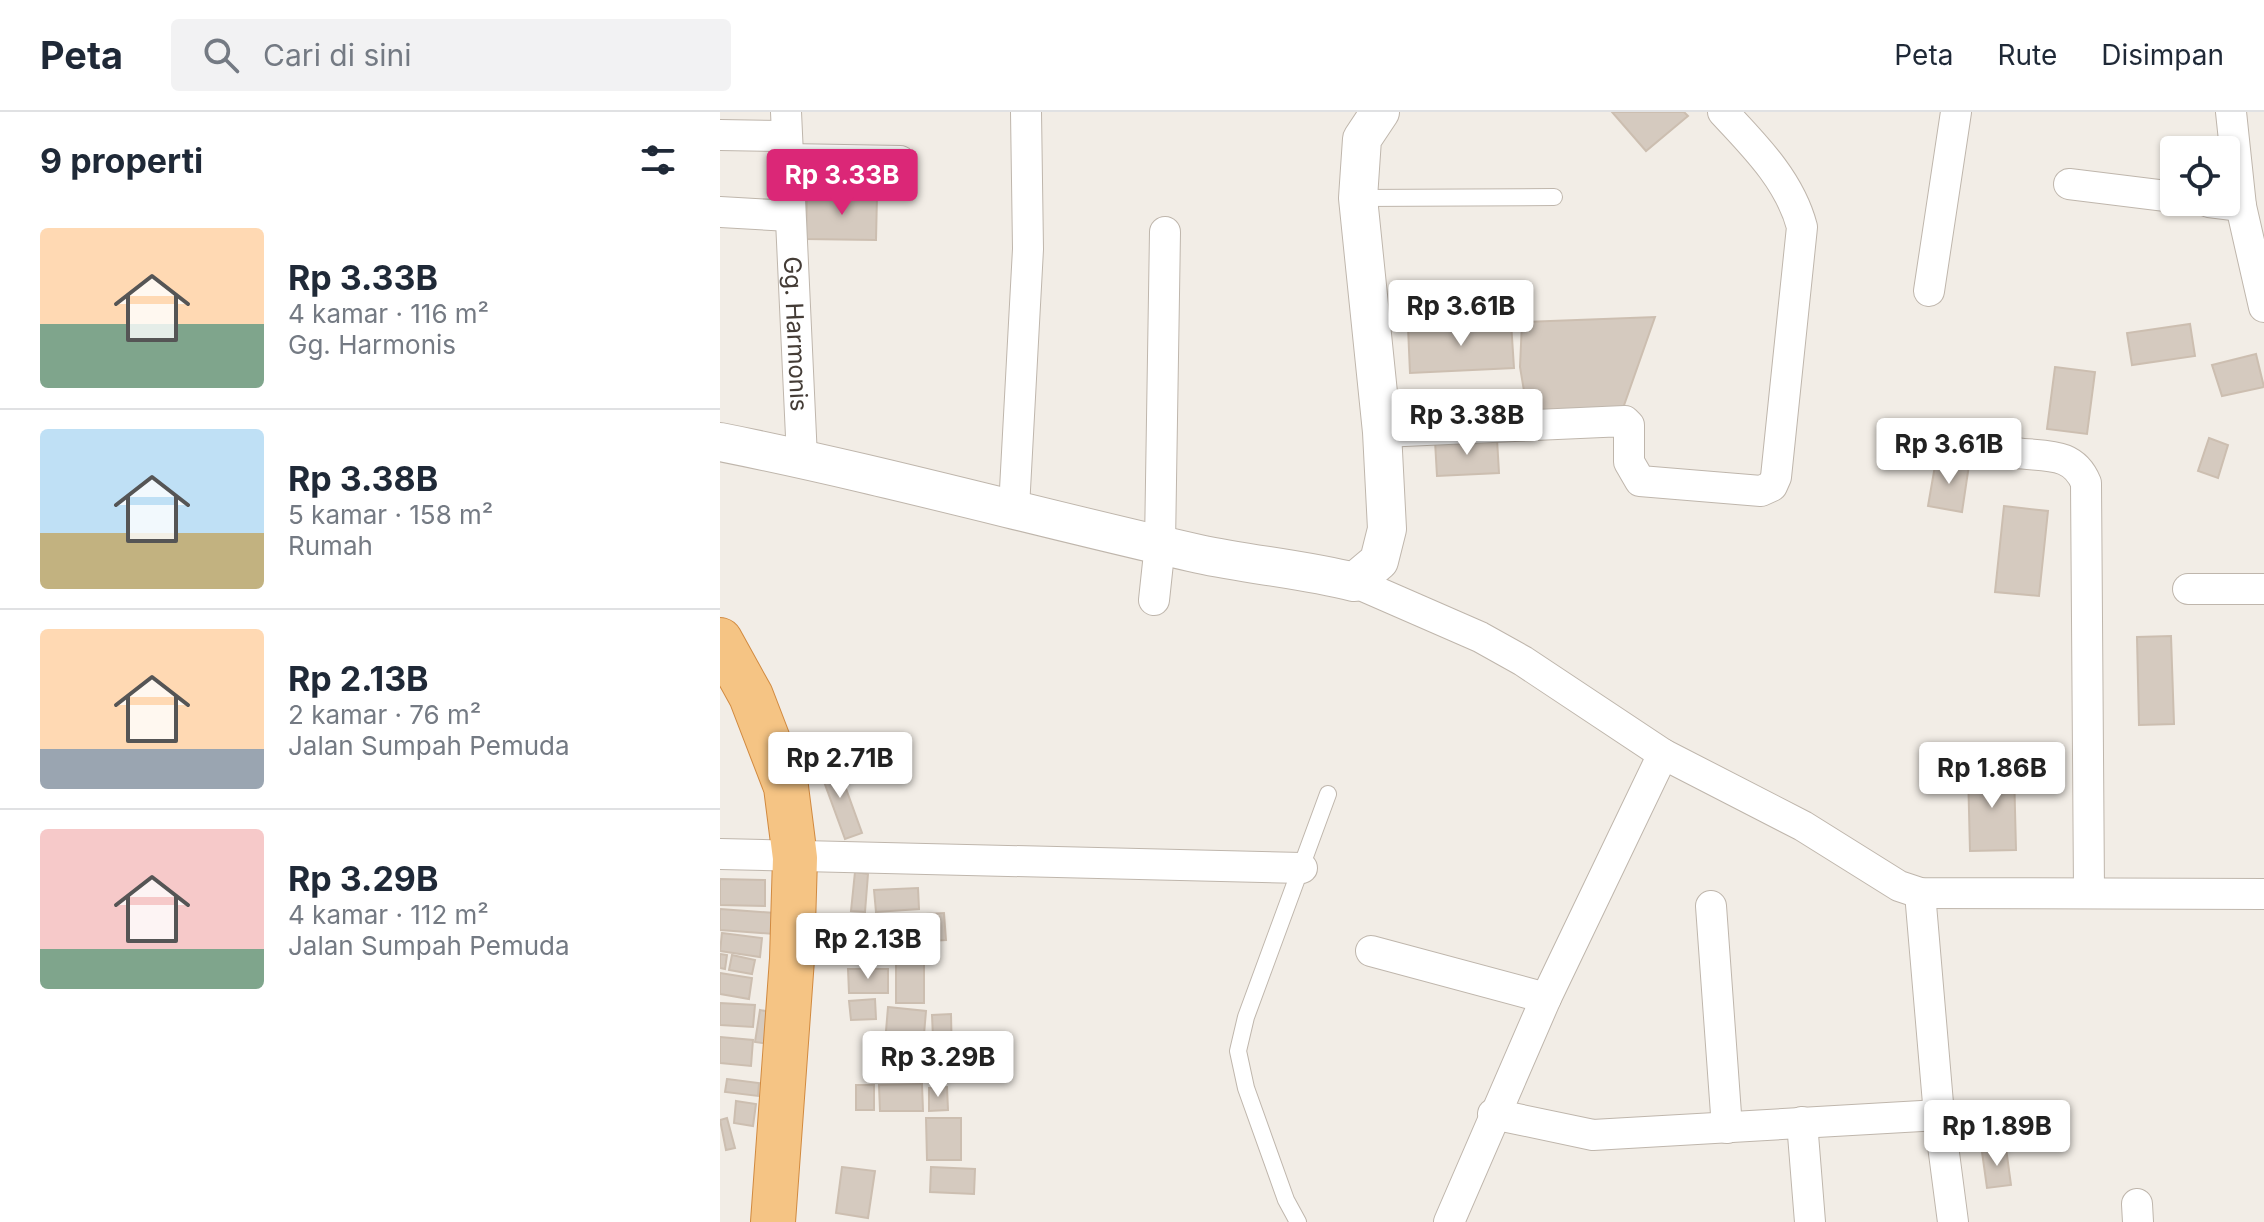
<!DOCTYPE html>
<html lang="id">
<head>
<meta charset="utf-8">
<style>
	:root { --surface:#fff; --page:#f2f2f3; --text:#1f2937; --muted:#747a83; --line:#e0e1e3; --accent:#db2777 }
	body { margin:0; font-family:Inter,sans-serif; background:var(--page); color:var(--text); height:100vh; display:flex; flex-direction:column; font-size:30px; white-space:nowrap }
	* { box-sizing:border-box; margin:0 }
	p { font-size:26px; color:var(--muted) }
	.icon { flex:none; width:44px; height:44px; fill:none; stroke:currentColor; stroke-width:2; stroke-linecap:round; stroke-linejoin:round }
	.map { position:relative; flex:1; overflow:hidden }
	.details { display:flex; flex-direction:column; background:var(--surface); width:720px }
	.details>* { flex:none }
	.fabs { position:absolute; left:1440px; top:24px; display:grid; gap:16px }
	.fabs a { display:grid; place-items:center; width:80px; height:80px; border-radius:8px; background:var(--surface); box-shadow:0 2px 6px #0004; font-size:40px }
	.price { position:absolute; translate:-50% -68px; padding:0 18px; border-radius:8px; background:#fff; color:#222; font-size:26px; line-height:52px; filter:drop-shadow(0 2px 4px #0008) }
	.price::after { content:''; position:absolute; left:50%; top:48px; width:24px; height:18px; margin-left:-12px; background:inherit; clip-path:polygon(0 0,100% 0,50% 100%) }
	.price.selected { background:var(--accent); color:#fff }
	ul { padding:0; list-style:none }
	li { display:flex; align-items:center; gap:24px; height:200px; padding:0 40px }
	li+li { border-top:2px solid var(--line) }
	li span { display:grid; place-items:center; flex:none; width:224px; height:160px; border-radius:8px; color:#555 }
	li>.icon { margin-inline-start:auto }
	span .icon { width:96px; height:96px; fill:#fffc; stroke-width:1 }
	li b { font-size:34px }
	h2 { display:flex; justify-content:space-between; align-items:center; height:96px; padding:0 40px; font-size:34px }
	header { display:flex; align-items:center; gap:48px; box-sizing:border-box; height:112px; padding:0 40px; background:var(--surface); border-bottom:2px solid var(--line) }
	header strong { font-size:38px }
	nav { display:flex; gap:44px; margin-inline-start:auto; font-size:28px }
	.search { width:560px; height:72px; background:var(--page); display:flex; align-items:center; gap:20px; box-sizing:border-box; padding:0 28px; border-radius:8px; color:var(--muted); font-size:30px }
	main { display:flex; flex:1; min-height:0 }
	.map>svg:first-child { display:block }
	.building { fill:#d5cabf; stroke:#ccbeb0; stroke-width:2 }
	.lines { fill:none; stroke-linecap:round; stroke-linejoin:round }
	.service-casing { stroke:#bfb6ac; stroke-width:18 }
	.minor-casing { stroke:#bfb6ac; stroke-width:32 }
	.tertiary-casing { stroke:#bfb6ac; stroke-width:40 }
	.trunk-casing { stroke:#d18a40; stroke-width:46 }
	.service { stroke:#fff; stroke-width:16 }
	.minor { stroke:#fff; stroke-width:30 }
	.tertiary { stroke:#fff; stroke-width:38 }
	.trunk { stroke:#f5c484; stroke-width:44 }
	.labels { text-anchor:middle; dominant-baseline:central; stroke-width:8; stroke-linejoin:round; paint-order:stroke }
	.street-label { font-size:24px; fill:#443c36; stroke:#fff }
</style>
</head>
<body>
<header>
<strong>Peta</strong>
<div class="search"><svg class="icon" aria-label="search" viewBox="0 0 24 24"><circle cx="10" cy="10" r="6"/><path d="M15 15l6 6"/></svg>Cari di sini</div>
<nav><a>Peta</a><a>Rute</a><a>Disimpan</a></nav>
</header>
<main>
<section class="details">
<h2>9 properti<svg class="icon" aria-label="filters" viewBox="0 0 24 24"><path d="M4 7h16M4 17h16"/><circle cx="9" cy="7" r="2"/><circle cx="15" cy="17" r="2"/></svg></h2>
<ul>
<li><span style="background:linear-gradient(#ffd9b3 60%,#7fa58c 0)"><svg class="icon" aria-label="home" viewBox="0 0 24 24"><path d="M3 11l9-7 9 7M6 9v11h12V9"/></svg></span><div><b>Rp 3.33B</b><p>4 kamar · 116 m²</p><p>Gg. Harmonis</p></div></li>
<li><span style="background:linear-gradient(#bfe0f5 65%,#c2b280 0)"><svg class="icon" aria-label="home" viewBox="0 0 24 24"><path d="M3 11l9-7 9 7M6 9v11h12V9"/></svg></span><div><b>Rp 3.38B</b><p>5 kamar · 158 m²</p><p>Rumah</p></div></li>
<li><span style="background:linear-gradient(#ffd9b3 75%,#9aa5b1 0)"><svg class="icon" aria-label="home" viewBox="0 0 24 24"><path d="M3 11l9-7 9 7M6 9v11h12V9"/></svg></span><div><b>Rp 2.13B</b><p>2 kamar · 76 m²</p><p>Jalan Sumpah Pemuda</p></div></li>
<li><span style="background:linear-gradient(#f6c9c9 75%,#7fa58c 0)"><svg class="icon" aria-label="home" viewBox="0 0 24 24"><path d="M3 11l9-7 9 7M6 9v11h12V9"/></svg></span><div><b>Rp 3.29B</b><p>4 kamar · 112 m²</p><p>Jalan Sumpah Pemuda</p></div></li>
</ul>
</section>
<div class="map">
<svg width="1544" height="1110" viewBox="0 0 1544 1110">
	<rect width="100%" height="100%" fill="#f2ede6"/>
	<g class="building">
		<polygon points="892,0 964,0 968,4 926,39"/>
		<polygon points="1477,32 1510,34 1506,38 1477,38"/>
		<polygon points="87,82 157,83 156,128 86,127"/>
		<polygon points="935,205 902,299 808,303 800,255 802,210"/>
		<polygon points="791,210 794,256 690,261 688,215"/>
		<polygon points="1470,212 1475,244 1412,253 1407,221"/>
		<polygon points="1536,242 1544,275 1502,284 1492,253"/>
		<polygon points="1335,255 1375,260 1367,322 1327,317"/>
		<polygon points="1489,326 1508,333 1498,366 1478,359"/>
		<polygon points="777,327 779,361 717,364 715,329"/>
		<polygon points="1216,348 1249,353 1242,400 1208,394"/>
		<polygon points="1284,394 1328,399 1319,484 1275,480"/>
		<polygon points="1451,524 1454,612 1419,613 1417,525"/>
		<polygon points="116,649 142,721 125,727 99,656"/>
		<polygon points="1294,658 1296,738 1250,739 1248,659"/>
		<polygon points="135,760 148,762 145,800 131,799"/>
		<polygon points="0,767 45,768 45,794 0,793"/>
		<polygon points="198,776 199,797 156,800 154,778"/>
		<polygon points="0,797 55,801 54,822 0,818"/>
		<polygon points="224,801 226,828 129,833 128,806"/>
		<polygon points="2,821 42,826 40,845 0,839"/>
		<polygon points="0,842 7,843 5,857 0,856"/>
		<polygon points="12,843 35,848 32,862 9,858"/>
		<polygon points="176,847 204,848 204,891 176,891"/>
		<polygon points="128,857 168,857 168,881 129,881"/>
		<polygon points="0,861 32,866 29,887 0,882"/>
		<polygon points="155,887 156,907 131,908 129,889"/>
		<polygon points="0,891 35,893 33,915 0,913"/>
		<polygon points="168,895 206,899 202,946 164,943"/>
		<polygon points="40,898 62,902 56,933 35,930"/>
		<polygon points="231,902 232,948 214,948 212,903"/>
		<polygon points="0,925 33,928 31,954 0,951"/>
		<polygon points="7,967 39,971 38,984 5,980"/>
		<polygon points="202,972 203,999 160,999 159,973"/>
		<rect x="136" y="973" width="18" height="25"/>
		<polygon points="227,975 228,998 209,999 209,976"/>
		<polygon points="16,989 36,992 33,1014 14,1011"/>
		<polygon points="7,1006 15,1036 6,1038 0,1008"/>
		<polygon points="206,1006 241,1006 241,1048 207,1048"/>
		<polygon points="1286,1036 1291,1073 1267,1076 1262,1040"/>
		<polygon points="122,1055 155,1059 148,1106 116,1101"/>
		<polygon points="211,1055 255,1057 254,1082 210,1080"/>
	</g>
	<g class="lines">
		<defs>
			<g id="service">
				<polyline points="638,86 834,85"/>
				<polyline points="578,1110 566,1088 526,976 518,939 526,905 608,682"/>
			</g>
			<g id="minor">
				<path id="s1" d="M 66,0 L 82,346"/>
				<polyline points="1511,0 1521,94 1544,195"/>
				<polyline points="0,23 66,24"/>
				<polyline points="68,47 180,49"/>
				<polyline points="1349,72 1454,85"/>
				<polyline points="1489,90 1521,94"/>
				<polyline points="0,100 70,104"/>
				<polyline points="1209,179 1236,0"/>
				<path d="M 662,320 L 905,309 L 909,313 L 909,350 L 920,369 L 1041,379 L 1052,374 L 1056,365 L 1082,115 C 1070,69 1035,34 1003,0"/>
				<path d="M 1241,326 C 1259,331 1278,338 1296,341 C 1325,345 1353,339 1366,371 L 1369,779"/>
				<polyline points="294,396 308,137 306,0"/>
				<polyline points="634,470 760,525 803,549 943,642 1083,714 1179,774 1200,781 1544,782"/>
				<polyline points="1468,477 1544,477"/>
				<polyline points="434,488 440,432 445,120"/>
				<polyline points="0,742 582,756"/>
				<polyline points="1200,781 1219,1003 1233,1110"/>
				<polyline points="991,794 1007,1016"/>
				<polyline points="651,839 826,886"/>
				<polyline points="773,1002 873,1023 1219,1003"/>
				<polyline points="1082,1010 1090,1110"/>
				<polyline points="1417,1092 1418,1110"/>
				<polyline points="729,1110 826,886 943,642"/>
			</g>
			<path id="tertiary" d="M 0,330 C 161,362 319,406 479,442 C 530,453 582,457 634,470 L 659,449 L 667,417 L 662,320 L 638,86 L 642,27 L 660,0"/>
			<polyline id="trunk" points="0,528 31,584 66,675 75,746 72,847 53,1110"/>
		</defs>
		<use href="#service" class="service-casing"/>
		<use href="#minor" class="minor-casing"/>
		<use href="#tertiary" class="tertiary-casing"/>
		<use href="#trunk" class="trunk-casing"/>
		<use href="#service" class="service"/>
		<use href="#minor" class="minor"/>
		<use href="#tertiary" class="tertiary"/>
		<use href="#trunk" class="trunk"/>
	</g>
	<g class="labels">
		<g class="street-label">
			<text stroke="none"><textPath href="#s1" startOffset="222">Gg. Harmonis</textPath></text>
		</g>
	</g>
</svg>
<div class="fabs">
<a><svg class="icon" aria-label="locate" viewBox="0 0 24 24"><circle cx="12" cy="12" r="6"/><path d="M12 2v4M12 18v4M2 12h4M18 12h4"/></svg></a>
</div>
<b class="price selected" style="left:122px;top:105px">Rp 3.33B</b>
<b class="price" style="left:741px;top:236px">Rp 3.61B</b>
<b class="price" style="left:747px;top:345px">Rp 3.38B</b>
<b class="price" style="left:1229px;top:374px">Rp 3.61B</b>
<b class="price" style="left:120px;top:688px">Rp 2.71B</b>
<b class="price" style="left:1272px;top:698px">Rp 1.86B</b>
<b class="price" style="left:148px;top:869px">Rp 2.13B</b>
<b class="price" style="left:218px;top:987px">Rp 3.29B</b>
<b class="price" style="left:1277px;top:1056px">Rp 1.89B</b>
</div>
</main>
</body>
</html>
